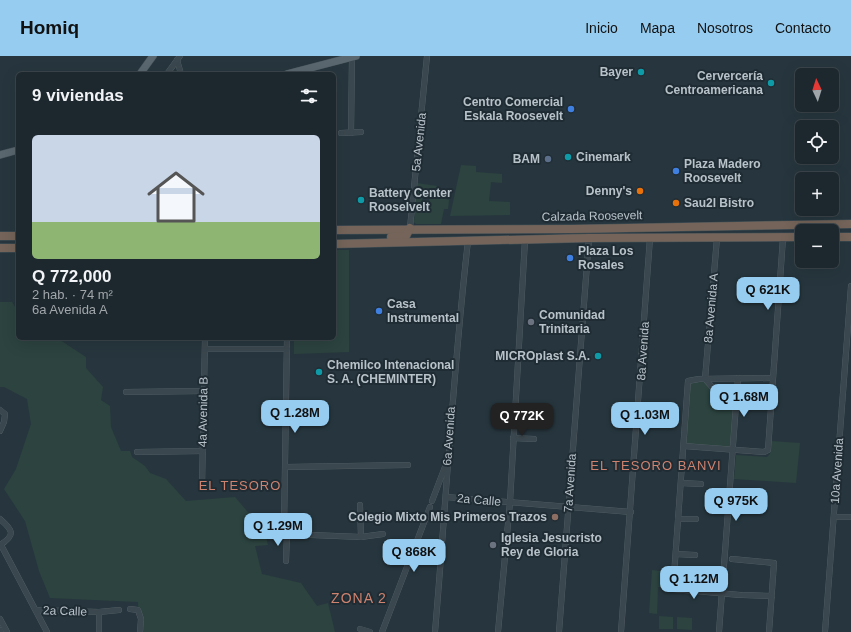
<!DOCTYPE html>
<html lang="es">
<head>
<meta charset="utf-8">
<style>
	:root { --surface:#1d282e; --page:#2a343a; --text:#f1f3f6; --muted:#a0a6aa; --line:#3b444a; --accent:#96ccf0 }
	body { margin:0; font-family:Arial,sans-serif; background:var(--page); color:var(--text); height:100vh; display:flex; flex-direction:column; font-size:15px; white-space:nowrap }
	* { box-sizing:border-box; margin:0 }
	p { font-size:13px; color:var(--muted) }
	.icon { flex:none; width:22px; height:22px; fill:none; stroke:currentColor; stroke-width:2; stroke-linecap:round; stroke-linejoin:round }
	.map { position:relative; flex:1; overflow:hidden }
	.drawer { position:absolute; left:16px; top:16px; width:320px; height:268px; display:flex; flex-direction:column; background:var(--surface); border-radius:6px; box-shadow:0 4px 16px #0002,0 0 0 1px var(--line) }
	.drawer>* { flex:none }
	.needle { width:26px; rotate:356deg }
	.tools { position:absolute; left:795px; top:12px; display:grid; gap:8px }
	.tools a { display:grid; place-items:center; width:44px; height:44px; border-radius:6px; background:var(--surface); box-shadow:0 4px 16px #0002,0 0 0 1px var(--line); font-size:20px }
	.price { position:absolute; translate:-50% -34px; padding:0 9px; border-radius:8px; background:var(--accent); color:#111; font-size:13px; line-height:26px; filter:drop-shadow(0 1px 2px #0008) }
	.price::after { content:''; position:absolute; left:50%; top:24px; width:12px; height:9px; margin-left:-6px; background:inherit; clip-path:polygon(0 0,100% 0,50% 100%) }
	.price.active { background:#222; color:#fff }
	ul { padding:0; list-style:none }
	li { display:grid; align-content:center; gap:8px; height:212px; padding:0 16px }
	li span { display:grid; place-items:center; height:124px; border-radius:6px; color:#555 }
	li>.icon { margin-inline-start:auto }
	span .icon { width:72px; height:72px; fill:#fffc; stroke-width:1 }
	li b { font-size:17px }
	h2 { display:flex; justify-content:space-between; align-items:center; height:48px; padding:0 16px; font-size:17px }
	header { display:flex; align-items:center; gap:24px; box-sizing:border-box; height:56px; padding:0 20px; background:var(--accent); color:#111 }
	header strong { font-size:19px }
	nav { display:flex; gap:22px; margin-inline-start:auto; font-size:14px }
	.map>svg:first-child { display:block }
	.green { fill:#2c433f }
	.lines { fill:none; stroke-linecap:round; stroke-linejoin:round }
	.minor-casing { stroke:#59656c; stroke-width:6 }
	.major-casing { stroke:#48535b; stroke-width:8 }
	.highway-casing { stroke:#465259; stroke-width:9 }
	.minor { stroke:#3b474e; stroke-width:5.5 }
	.major { stroke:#5a676e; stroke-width:7 }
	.highway { stroke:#746459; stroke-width:8 }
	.culture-dot { fill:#0f9aa8; stroke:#202c34; stroke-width:1.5 }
	.shop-dot { fill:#3f7fe0; stroke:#202c34; stroke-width:1.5 }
	.service-dot { fill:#5c6f8a; stroke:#202c34; stroke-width:1.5 }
	.food-dot { fill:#e8710a; stroke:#202c34; stroke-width:1.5 }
	.worship-dot { fill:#6b7280; stroke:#202c34; stroke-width:1.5 }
	.education-dot { fill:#8d6e63; stroke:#202c34; stroke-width:1.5 }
	.labels { text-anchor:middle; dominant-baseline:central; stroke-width:4; stroke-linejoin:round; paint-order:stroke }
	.poi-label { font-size:12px; font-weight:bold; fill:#b8c2c9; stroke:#202c34; text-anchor:start }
	.street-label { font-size:12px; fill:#b8c2c9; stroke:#202c34 }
	.neighbourhood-label { font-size:13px; letter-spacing:1px; fill:#cd836f; stroke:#202c34 }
	.quarter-label { font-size:14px; letter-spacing:1px; fill:#cd836f; stroke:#202c34 }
</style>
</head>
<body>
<header>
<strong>Homiq</strong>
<nav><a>Inicio</a><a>Mapa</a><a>Nosotros</a><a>Contacto</a></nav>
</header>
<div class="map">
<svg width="851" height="576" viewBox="0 0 851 576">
	<rect width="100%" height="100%" fill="#27363e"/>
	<g class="green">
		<polygon points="461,109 476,110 476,116 502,118 502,127 491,126 489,145 510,146 510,159 450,160"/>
		<polygon points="417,127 437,130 436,133 432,132 431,134 424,133 422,144 429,145 430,138 449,144 448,153 444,153 441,168 416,168 414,166"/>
		<polygon points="334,194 349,194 349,296 294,298 294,282 334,282"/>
		<polygon points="0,246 12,246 18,256 18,282 57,282 86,301 86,312 103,331 101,344 110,350 111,371 121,395 130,395 132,401 145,410 150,417 166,423 186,445 235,441 265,476 268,489 255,490 262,518 301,527 317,550 328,547 335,576 139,576 138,546 50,542 39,515 25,465 4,433 16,413 31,368 27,343 4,331 0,331"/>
		<polygon points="704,324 734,348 731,391 686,389 690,325"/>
		<polygon points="771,385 800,387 796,427 734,423 736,399 767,401 770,398"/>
		<polygon points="652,514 668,516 666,531 658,531 657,558 649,557"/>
		<polygon points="659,560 673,561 673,573 659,573"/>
		<polygon points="677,561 692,562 692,574 677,573"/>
	</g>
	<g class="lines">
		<defs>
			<g id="minor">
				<polyline points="177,4 181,18"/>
				<polyline points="167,18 180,0"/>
				<polyline points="341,77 361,76"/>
				<polyline points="351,77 352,1"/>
				<polyline points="410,172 427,0"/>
				<polyline points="717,182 705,323 713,332 736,347"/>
				<polyline points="205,293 287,293"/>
				<polyline points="126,336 204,335"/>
				<polyline points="0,354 5,358 4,366 0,375"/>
				<polyline points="513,382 534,383"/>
				<polyline points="684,390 764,396 768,394 783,182"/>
				<polyline points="137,396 203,395"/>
				<polyline points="286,411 408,409"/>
				<polyline points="681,427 701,428"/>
				<polyline points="202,430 205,282"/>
				<polyline points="446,441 631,456"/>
				<polyline points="432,445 445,411"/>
				<polyline points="360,449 361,481"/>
				<polyline points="834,461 851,461"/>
				<path d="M 0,463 C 13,474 16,479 0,489"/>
				<polyline points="678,463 696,463"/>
				<polyline points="287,478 361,481 383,478"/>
				<polyline points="1,489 47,576"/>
				<polyline points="676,498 695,499"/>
				<polyline points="732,503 774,507 769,576"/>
				<polyline points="286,505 287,478 284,472 287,282"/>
				<polyline points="740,539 673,533 688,325 699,323 772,322"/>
				<polyline points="743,539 772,540"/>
				<polyline points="130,553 138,554 141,563 140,576"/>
				<polyline points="37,554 99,556 119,554"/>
				<polyline points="0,563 7,576"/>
				<polyline points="360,573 370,576"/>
				<polyline points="0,574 1,576"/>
				<polyline points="99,576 99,556"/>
				<polyline points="382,576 430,451"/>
				<path d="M 435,576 C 446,446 453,315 468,185"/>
				<polyline points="498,576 510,446 525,184"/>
				<polyline points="559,576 589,182"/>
				<polyline points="621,576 650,182"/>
				<polyline points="719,576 738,322"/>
				<polyline points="825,576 851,230"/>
			</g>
			<g id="major">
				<polyline points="140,18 153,0"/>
				<polyline points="287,18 356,0"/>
				<polyline points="0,99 18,94"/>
			</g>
			<g id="highway">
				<polyline points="334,174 572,173 851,168"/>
				<polyline points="0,180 18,180"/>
				<polyline points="391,181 406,180 410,172"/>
				<polyline points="832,181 851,181"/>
				<polyline points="334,188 589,182 802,181"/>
				<polyline points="0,192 18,192"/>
			</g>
		</defs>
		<use href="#minor" class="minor-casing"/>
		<use href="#major" class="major-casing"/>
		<use href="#highway" class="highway-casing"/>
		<use href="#minor" class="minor"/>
		<use href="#major" class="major"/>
		<use href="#highway" class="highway"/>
	</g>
	<g class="culture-dot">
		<circle cx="641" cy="16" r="4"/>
		<circle cx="771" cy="27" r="4"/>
		<circle cx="568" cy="101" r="4"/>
		<circle cx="361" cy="144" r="4"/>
		<circle cx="598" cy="300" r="4"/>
		<circle cx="319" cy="316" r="4"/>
	</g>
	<g class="shop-dot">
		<circle cx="571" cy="53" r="4"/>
		<circle cx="676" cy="115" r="4"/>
		<circle cx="570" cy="202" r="4"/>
		<circle cx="379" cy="255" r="4"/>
	</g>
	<circle class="service-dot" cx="548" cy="103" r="4"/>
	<g class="food-dot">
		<circle cx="640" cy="135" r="4"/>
		<circle cx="676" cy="147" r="4"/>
	</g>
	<g class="worship-dot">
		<circle cx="531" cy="266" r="4"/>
		<circle cx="493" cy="489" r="4"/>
	</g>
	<circle class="education-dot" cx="555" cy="461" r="4"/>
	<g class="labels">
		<g class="poi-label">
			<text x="633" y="16" text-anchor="end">Bayer</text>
			<text x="763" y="20" text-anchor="end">Cervercería<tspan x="763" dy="14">Centroamericana</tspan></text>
			<text x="563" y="46" text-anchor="end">Centro Comercial<tspan x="563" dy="14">Eskala Roosevelt</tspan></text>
			<text x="576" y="101">Cinemark</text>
			<text x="540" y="103" text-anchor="end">BAM</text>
			<text x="684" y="108">Plaza Madero<tspan x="684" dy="14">Roosevelt</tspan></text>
			<text x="632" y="135" text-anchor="end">Denny's</text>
			<text x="369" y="137">Battery Center<tspan x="369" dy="14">Rooselvelt</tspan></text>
			<text x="684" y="147">Sau2l Bistro</text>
			<text x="578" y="195">Plaza Los<tspan x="578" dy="14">Rosales</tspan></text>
			<text x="387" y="248">Casa<tspan x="387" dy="14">Instrumental</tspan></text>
			<text x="539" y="259">Comunidad<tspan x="539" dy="14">Trinitaria</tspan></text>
			<text x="590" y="300" text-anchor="end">MICROplast S.A.</text>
			<text x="327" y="309">Chemilco Intenacional<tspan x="327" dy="14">S. A. (CHEMINTER)</tspan></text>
			<text x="547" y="461" text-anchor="end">Colegio Mixto Mis Primeros Trazos</text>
			<text x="501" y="482">Iglesia Jesucristo<tspan x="501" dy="14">Rey de Gloria</tspan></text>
		</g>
		<g class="street-label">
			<text transform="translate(419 86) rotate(-84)">5a Avenida</text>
			<text transform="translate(592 160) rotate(-1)">Calzada Roosevelt</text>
			<text transform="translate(711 252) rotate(-85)">8a Avenida A</text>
			<text transform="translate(643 295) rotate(-86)">8a Avenida</text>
			<text transform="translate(203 356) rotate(-89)">4a Avenida B</text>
			<text transform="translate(449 380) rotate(-86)">6a Avenida</text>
			<text transform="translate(837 415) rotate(-86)">10a Avenida</text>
			<text transform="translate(570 427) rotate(-86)">7a Avenida</text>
			<text transform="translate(479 444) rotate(5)">2a Calle</text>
			<text transform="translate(65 555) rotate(2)">2a Calle</text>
		</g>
		<g class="neighbourhood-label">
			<text x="656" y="409">EL TESORO BANVI</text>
			<text x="240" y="429">EL TESORO</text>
		</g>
		<g class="quarter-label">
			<text x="359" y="542">ZONA 2</text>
		</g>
	</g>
</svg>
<div class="tools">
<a><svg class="needle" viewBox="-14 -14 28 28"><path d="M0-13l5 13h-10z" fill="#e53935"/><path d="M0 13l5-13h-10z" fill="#a0a6aa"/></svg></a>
<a><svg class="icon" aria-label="locate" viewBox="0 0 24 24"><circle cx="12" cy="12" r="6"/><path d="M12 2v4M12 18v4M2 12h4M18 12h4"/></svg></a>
<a>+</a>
<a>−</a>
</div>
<b class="price" style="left:768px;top:255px">Q 621K</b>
<b class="price" style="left:744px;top:362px">Q 1.68M</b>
<b class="price" style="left:295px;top:378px">Q 1.28M</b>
<b class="price" style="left:645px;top:380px">Q 1.03M</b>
<b class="price active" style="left:522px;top:381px">Q 772K</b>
<b class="price" style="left:736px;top:466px">Q 975K</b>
<b class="price" style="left:278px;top:491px">Q 1.29M</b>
<b class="price" style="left:414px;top:517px">Q 868K</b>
<b class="price" style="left:694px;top:544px">Q 1.12M</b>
<section class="drawer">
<h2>9 viviendas<svg class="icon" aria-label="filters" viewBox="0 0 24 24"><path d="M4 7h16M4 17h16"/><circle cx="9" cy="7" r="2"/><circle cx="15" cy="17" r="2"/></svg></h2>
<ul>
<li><span style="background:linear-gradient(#c9d6e8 70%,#8fb573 0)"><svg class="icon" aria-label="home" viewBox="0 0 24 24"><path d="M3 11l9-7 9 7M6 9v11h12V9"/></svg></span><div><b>Q 772,000</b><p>2 hab. · 74 m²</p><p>6a Avenida A</p></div></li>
</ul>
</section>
</div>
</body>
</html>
